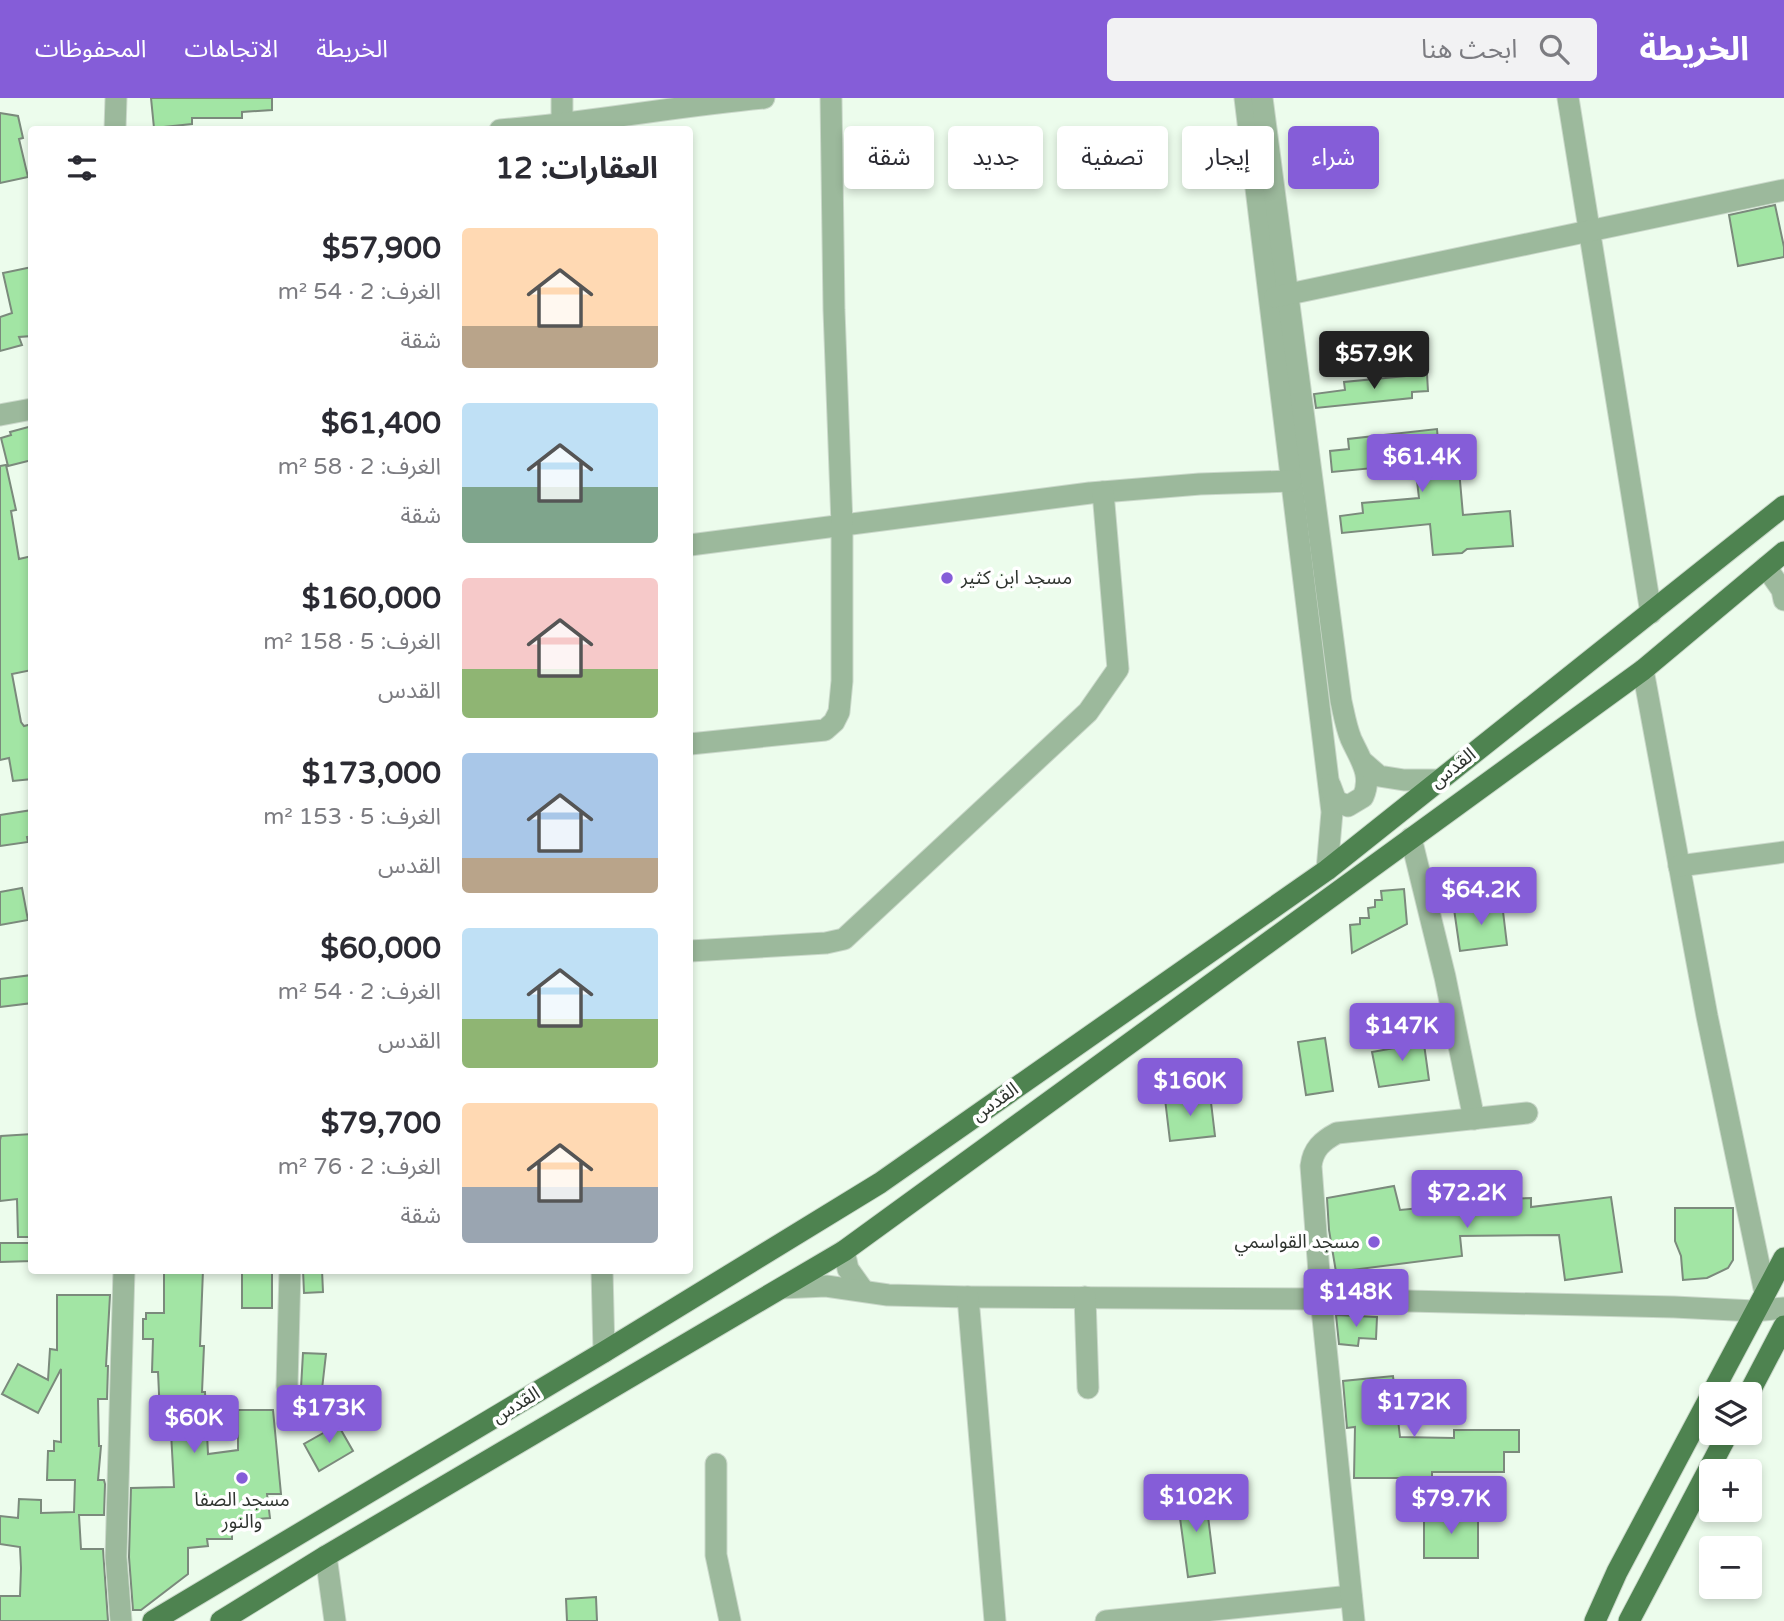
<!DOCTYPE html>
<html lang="ar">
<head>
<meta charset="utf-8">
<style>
	:root { --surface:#fff; --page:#f2f2f3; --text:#2b2b33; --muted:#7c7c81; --accent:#855dd8 }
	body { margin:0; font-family:"Varela Round","Noto Sans Arabic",sans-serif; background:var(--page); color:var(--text); direction:rtl; height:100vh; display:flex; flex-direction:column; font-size:26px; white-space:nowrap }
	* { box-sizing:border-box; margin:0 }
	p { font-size:23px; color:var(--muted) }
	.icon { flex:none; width:38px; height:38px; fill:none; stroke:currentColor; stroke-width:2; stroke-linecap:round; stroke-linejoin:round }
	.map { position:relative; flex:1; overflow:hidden; direction:ltr }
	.details { position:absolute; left:28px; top:28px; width:665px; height:1148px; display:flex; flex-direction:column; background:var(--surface); border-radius:7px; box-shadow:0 4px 10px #0003; direction:rtl }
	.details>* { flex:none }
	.banner { position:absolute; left:714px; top:28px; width:665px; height:63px; direction:rtl; display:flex; gap:14px }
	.buttons { position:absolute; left:1699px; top:1284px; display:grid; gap:14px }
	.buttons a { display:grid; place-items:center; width:63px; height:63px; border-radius:7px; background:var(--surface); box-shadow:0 4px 10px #0003; font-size:35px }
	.price { position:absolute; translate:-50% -60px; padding:0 16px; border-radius:7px; background:var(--accent); color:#fff; font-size:23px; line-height:46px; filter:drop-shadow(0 2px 4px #0008) }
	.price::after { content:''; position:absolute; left:50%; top:42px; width:21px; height:16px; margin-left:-10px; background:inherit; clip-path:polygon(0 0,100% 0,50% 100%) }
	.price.on { background:#222; color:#fff }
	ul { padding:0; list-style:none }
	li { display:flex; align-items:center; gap:21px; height:175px; padding:0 35px }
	li span { display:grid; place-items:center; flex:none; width:196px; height:140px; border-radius:7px; color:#555 }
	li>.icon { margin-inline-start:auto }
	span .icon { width:84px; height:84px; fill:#fffc; stroke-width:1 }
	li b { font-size:30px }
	h2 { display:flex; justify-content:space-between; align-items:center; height:84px; padding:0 35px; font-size:30px }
	.tag { padding:0 24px; border-radius:7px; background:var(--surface); box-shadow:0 4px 10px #0003; font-size:24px; line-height:63px }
	.tag.on { background:var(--accent); color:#fff }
	header { display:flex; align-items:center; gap:42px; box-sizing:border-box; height:98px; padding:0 35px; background:var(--accent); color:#fff }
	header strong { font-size:33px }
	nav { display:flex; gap:38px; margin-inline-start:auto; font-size:24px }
	.search { width:490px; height:63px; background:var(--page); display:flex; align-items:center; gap:18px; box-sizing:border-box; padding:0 24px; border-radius:7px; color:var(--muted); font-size:26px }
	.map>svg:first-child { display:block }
	.building { fill:#a2e5a4; stroke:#7b8a7c; stroke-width:2 }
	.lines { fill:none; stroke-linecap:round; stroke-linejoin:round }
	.minor-casing { stroke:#cad8ca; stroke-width:23 }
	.major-casing { stroke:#cad8ca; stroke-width:23 }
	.minor { stroke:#9cb99c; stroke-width:21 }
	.major { stroke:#4e8350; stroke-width:21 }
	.poi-dot { fill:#855dd8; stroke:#fff; stroke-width:2.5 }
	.labels { text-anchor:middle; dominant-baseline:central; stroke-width:7; stroke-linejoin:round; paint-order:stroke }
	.poi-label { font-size:19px; fill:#2f342f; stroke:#fff; text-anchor:start }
	.street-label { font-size:19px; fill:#2f342f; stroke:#fff }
</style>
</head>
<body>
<header>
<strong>الخريطة</strong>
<div class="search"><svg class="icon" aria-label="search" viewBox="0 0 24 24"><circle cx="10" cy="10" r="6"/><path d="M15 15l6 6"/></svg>ابحث هنا</div>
<nav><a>الخريطة</a><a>الاتجاهات</a><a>المحفوظات</a></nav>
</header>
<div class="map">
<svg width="1784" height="1523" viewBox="0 0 1784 1523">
	<rect width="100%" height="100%" fill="#ecfcec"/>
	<g class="building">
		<polygon points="151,0 272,0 272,12 242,14 242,20 192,20 192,26 154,30"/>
		<polygon points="0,15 18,18 23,40 19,41 28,79 0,85"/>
		<polygon points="1775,107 1784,149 1784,159 1738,168 1729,117"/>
		<polygon points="32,169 32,238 19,239 22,247 0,253 0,219 12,215 3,175"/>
		<polygon points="1427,276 1428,293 1412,294 1412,300 1316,310 1314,296 1345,292 1344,284"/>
		<polygon points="32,328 32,362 8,368 1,340 11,337 10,334"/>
		<polygon points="1437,331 1438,343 1446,361 1458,360 1463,417 1510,413 1513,448 1467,451 1462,455 1433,457 1430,426 1342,435 1340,418 1363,415 1362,405 1419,400 1415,366 1332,374 1330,353 1349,351 1348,341"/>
		<polygon points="6,367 16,412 11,413 19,461 32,458 32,572 12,576 21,624 24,628 32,626 32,681 13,683 9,660 0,662 0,368"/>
		<polygon points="32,712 32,738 27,739 28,744 0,748 0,717"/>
		<polygon points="22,790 28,822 0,827 0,794"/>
		<polygon points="1404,791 1407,826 1352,855 1350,827 1360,826 1360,820 1369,820 1368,810 1375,809 1375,802 1382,802 1381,793"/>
		<polygon points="1502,805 1507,847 1460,853 1454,811"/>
		<polygon points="32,877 32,905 0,909 0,881"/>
		<polygon points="1423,939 1429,982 1379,989 1372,954 1394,950 1399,943"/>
		<polygon points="1325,940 1333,993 1306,997 1298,944"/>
		<polygon points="1210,996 1215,1038 1170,1043 1165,1001"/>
		<polygon points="32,1036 32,1139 18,1139 17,1101 0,1103 0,1042 1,1038"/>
		<polygon points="1394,1088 1400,1112 1475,1105 1475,1102 1531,1100 1531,1109 1611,1099 1622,1174 1565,1182 1559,1137 1460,1138 1462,1158 1336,1174 1329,1132 1327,1100"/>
		<polygon points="1675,1110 1733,1110 1733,1162 1728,1170 1707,1180 1683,1182 1681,1158 1675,1143"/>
		<polygon points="0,1145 32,1145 32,1163 0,1164"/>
		<polygon points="164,1172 203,1172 200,1248 204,1248 202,1294 205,1294 208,1356 238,1352 238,1312 273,1312 281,1396 267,1396 270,1420 232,1423 232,1441 207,1441 208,1448 188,1450 188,1476 141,1512 133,1512 129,1459 131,1390 174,1389 170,1316 160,1317 158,1274 152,1274 153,1241 143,1241 143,1221 146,1221 146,1215 164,1215"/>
		<rect x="242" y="1172" width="30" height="38"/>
		<polygon points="303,1172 322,1172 323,1194 304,1195"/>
		<polygon points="57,1197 110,1197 106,1268 108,1268 107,1301 98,1301 99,1348 101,1348 98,1382 104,1382 105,1386 104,1417 79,1417 81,1451 103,1451 108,1523 0,1523 0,1498 20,1498 21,1470 20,1449 0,1446 0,1418 18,1420 19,1401 41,1402 41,1415 74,1414 75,1382 47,1382 48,1353 54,1353 54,1343 61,1344 61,1271 38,1315 2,1296 18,1266 48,1282 50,1251 57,1252"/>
		<polygon points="1336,1217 1377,1219 1376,1241 1359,1240 1358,1248 1339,1246"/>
		<polygon points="303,1255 326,1256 322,1291 301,1290"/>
		<polygon points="1393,1278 1400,1339 1454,1340 1454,1332 1519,1332 1519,1354 1504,1354 1504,1374 1432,1374 1432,1380 1354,1380 1355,1329 1347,1330 1343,1283"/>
		<polygon points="333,1318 353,1353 319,1373 304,1346 325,1334 320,1326"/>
		<polygon points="1205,1394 1215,1475 1188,1479 1177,1398"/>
		<polygon points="1478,1416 1478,1460 1424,1460 1424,1417"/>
		<polygon points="596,1499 597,1523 567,1523 566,1501"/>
	</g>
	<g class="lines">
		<defs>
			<g id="minor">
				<polyline points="562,0 562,32"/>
				<polyline points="1245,0 1332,714 1327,772"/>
				<path d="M 1262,0 L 1341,603 C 1344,616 1346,629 1351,641 C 1360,661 1373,677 1363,699 L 1348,708 L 1336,703 L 1330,687"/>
				<polyline points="1568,0 1651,515"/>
				<polyline points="115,32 116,0"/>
				<path d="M 500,32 C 588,25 676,8 764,0"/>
				<polyline points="1275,199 1784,92"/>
				<polyline points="0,317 32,311"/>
				<polyline points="690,447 1090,395 1200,386 1291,383"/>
				<polyline points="1766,469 1782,492 1784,502"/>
				<polyline points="1643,572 1707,918 1765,1195"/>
				<polyline points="690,646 825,632 834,624 839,614 842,583 842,427 834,212 831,0"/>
				<polyline points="1364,665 1379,678 1404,682 1438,682"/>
				<polyline points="1411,740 1445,879 1474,1021"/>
				<polyline points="1679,768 1784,754"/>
				<polyline points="690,853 826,845 844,841 1088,614 1118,571 1103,394"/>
				<polyline points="844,1153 848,1171 863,1192"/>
				<polyline points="602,1172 604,1254"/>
				<polyline points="782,1190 826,1188 888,1197 968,1199 1321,1201 1674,1209 1754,1213 1784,1210"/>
				<polyline points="968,1199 995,1523"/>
				<polyline points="1085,1199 1088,1290"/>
				<polyline points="287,1288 290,1172"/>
				<polyline points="716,1366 716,1457 730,1523"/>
				<polyline points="326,1458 335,1523"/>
				<polyline points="121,1523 116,1459 124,1172"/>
				<polyline points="1106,1523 1351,1498"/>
				<path d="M 1354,1523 L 1321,1201 L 1311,1068 C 1313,1051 1322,1043 1337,1035 L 1527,1015"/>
			</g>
			<g id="major">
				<polyline points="1748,1297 1784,1228"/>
				<polyline points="153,1523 604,1254 880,1085 1327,772 1784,408"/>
				<polyline points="221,1523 326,1458 844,1153 1643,572 1784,454"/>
				<polyline points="1595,1523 1617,1474 1784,1160"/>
				<polyline points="1629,1523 1728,1335"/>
			</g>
		</defs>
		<use href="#minor" class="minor-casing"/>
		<use href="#major" class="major-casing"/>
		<use href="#minor" class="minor"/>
		<use href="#major" class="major"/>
	</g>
	<g class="poi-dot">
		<circle cx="947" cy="480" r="7"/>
		<circle cx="1374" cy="1144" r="7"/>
		<circle cx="242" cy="1380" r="7"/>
	</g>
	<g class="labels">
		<g class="poi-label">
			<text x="961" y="480">مسجد ابن كثير</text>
			<text x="1360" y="1144" text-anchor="end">مسجد القواسمي</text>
			<text x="242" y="1402" text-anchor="middle">مسجد الصفا<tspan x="242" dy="22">والنور</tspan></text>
		</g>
		<g class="street-label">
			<text transform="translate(1453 670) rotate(-38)">القدس</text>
			<text transform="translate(995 1004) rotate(-35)">القدس</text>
			<text transform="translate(516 1307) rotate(-31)">القدس</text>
		</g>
	</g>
</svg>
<div class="buttons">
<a><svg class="icon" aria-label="layers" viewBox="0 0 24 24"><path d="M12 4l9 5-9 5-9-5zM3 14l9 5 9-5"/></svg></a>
<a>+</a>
<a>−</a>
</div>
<b class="price on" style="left:1374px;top:293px">$57.9K</b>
<b class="price" style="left:1422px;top:396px">$61.4K</b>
<b class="price" style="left:1481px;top:829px">$64.2K</b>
<b class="price" style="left:1402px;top:965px">$147K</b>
<b class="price" style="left:1190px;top:1020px">$160K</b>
<b class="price" style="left:1467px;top:1132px">$72.2K</b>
<b class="price" style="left:1356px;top:1231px">$148K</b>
<b class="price" style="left:1414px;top:1341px">$172K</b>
<b class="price" style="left:329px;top:1347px">$173K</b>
<b class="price" style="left:194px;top:1357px">$60K</b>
<b class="price" style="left:1196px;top:1436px">$102K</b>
<b class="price" style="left:1451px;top:1438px">$79.7K</b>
<div class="banner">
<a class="tag on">شراء</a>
<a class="tag">إيجار</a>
<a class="tag">تصفية</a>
<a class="tag">جديد</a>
<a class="tag">شقة</a>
</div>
<section class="details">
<h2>العقارات: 12<svg class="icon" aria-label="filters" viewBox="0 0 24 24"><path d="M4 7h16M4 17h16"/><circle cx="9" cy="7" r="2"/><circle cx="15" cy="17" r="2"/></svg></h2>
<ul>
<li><span style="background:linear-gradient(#ffd9b3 70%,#b9a48a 0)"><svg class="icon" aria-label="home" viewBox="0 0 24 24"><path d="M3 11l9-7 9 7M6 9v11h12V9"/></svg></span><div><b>$57,900</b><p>الغرف: 2 · 54 m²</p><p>شقة</p></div></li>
<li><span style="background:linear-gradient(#bfe0f5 60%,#7fa58c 0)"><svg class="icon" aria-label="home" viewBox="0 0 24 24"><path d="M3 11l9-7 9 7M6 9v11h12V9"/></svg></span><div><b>$61,400</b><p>الغرف: 2 · 58 m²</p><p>شقة</p></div></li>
<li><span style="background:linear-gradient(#f6c9c9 65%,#8fb573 0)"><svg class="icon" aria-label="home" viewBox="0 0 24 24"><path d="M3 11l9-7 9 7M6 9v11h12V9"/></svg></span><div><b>$160,000</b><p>الغرف: 5 · 158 m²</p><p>القدس</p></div></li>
<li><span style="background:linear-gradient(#a9c7e8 75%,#b9a48a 0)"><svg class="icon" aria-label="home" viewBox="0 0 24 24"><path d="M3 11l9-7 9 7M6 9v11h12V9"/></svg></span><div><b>$173,000</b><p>الغرف: 5 · 153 m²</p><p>القدس</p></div></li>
<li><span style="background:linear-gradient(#bfe0f5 65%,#8fb573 0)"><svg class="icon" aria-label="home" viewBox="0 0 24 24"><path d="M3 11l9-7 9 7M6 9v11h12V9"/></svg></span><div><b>$60,000</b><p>الغرف: 2 · 54 m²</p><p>القدس</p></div></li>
<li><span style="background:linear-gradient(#ffd9b3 60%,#9aa5b1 0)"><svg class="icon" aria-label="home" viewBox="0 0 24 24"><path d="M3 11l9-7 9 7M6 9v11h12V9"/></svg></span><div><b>$79,700</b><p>الغرف: 2 · 76 m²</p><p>شقة</p></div></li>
</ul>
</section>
</div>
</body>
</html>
